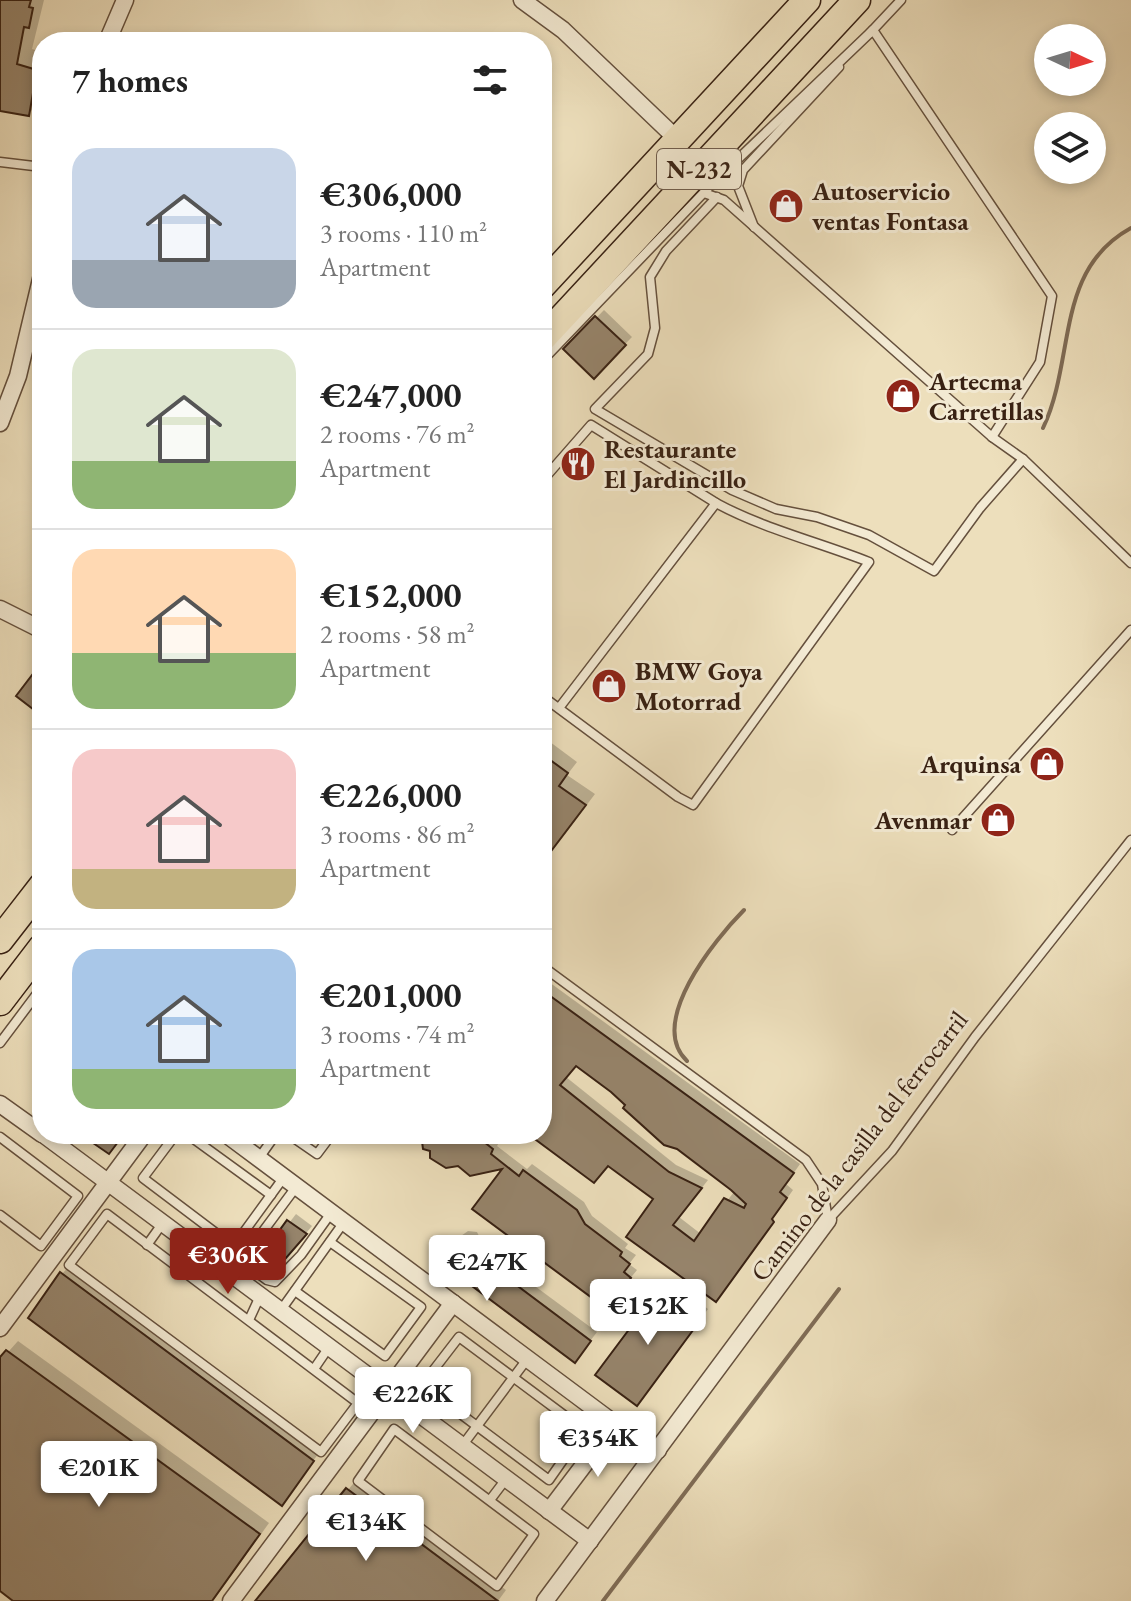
<!DOCTYPE html>
<html lang="en">
<head>
<meta charset="utf-8">
<style>
	:root { --surface:#fff; --page:#f6f6f6; --text:#222; --muted:#767676; --line:#e0e0e0; --accent:#8f2418 }
	body { margin:0; font-family:"EB Garamond",serif; background:var(--page); color:var(--text); height:100vh; display:flex; flex-direction:column; font-size:30px; white-space:nowrap }
	* { box-sizing:border-box; margin:0 }
	p { font-size:26px; color:var(--muted) }
	.icon { flex:none; width:44px; height:44px; fill:none; stroke:currentColor; stroke-width:2; stroke-linecap:round; stroke-linejoin:round }
	.map { position:relative; flex:1; overflow:hidden }
	.panel { position:absolute; left:32px; top:32px; width:520px; height:1112px; display:flex; flex-direction:column; background:var(--surface); border-radius:32px; box-shadow:0 4px 12px #0003 }
	.panel>* { flex:none }
	.needle { width:52px; rotate:94deg }
	.buttons { position:absolute; left:1034px; top:24px; display:grid; gap:16px }
	.buttons a { display:grid; place-items:center; width:72px; height:72px; border-radius:50%; background:var(--surface); box-shadow:0 4px 12px #0003; font-size:40px }
	.price { position:absolute; translate:-50% -68px; padding:0 18px; border-radius:8px; background:#fff; color:#222; font-size:26px; line-height:52px; filter:drop-shadow(0 2px 4px #0008) }
	.price::after { content:''; position:absolute; left:50%; top:48px; width:24px; height:18px; margin-left:-12px; background:inherit; clip-path:polygon(0 0,100% 0,50% 100%) }
	.price.current { background:var(--accent); color:#fff }
	ul { padding:0; list-style:none }
	li { display:flex; align-items:center; gap:24px; height:200px; padding:0 40px }
	li+li { border-top:2px solid var(--line) }
	li span { display:grid; place-items:center; flex:none; width:224px; height:160px; border-radius:24px; color:#555 }
	li>.icon { margin-inline-start:auto }
	span .icon { width:96px; height:96px; fill:#fffc; stroke-width:1 }
	li b { font-size:34px }
	h2 { display:flex; justify-content:space-between; align-items:center; height:96px; padding:0 40px; font-size:34px }
	.map>svg:first-child { display:block }
	.shadow { fill:#0003; fill-rule:evenodd }
	.lines { fill:none; stroke-linecap:round; stroke-linejoin:round }
	.stream { stroke:#7f6c56; stroke-width:4 }
	.building { fill:#96846b; stroke:#382113; stroke-width:2; fill-rule:evenodd }
	.service-casing { stroke:#65503d; stroke-width:11 }
	.minor-casing { stroke:#65503d; stroke-width:19 }
	.trunk-casing { stroke:#382113; stroke-width:29 }
	.service { stroke:#f3ead3; stroke-width:8 }
	.minor { stroke:#f3ead3; stroke-width:16 }
	.trunk { stroke:#eddfbc; stroke-width:26 }
	.labels { text-anchor:middle; dominant-baseline:central; stroke-width:6; stroke-linejoin:round; paint-order:stroke }
	.shield { fill:#f3ead3; stroke:#705d4d; stroke-width:2 }
	.shield-label { font-size:24px; font-weight:bold; fill:#382113 }
	.poi-label { font-size:26px; font-weight:bold; fill:#382113; stroke:#f3ead3; text-anchor:start }
	.street-label { font-size:26px; fill:#382113; stroke:#f3ead3 }
</style>
</head>
<body>
<div class="map">
<svg width="1131" height="1601" viewBox="0 0 1131 1601">
	<rect width="100%" height="100%" fill="#eddfbc"/>
	<filter id="stains"><feTurbulence type="fractalNoise" baseFrequency=".0025" numOctaves="4"/><feColorMatrix values="0 0 0 0 .2 0 0 0 0 .09 0 0 0 0 .02 0 0 0 .5 -.17"/></filter>
	<radialGradient id="worn" r=".72"><stop offset=".6" stop-color="#630" stop-opacity="0"/><stop offset="1" stop-color="#630" stop-opacity=".3"/></radialGradient>
	<g class="shadow">
		<polygon points="0,0 44,0 32,49 42,52 42,100 28,114 0,109"/>
		<polygon points="604,310 632,337 594,376 566,349"/>
		<polygon points="542,736 577,762 567,775 595,794 542,864"/>
		<path d="M 542,977 L 800,1164 L 786,1184 L 793,1190 L 716,1299 L 656,1199 L 608,1164 L 531,1134 L 542,1134 ZM 576,1064 L 734,1192 L 701,1234 L 679,1217 L 708,1180 L 676,1165 L 566,1077 Z"/>
		<polygon points="425,1134 491,1134 500,1141 497,1146 527,1169 532,1164 584,1202 592,1216 628,1244 625,1248 636,1255 629,1264 637,1270 607,1307 506,1166"/>
		<polygon points="296,1214 312,1226 280,1264 259,1262"/>
		<polygon points="468,1231 477,1232 486,1250 597,1332 575,1361 474,1286 491,1264 461,1268 451,1243"/>
		<polygon points="72,1263 322,1449 281,1503 62,1274"/>
		<polygon points="677,1286 708,1309 644,1396 598,1375 656,1297 663,1290 669,1294"/>
		<polygon points="18,1341 269,1523 213,1601 17,1601 0,1589 0,1361"/>
		<polygon points="357,1479 506,1590 498,1601 257,1601"/>
	</g>
	<g class="lines">
		<g class="stream">
			<path d="M 1043,428 C 1076,359 1054,270 1131,228"/>
			<path d="M 687,1061 C 647,1023 714,940 744,910"/>
			<polyline points="603,1601 839,1289"/>
		</g>
	</g>
	<g class="building">
		<polygon points="0,0 31,0 29,7 33,8 29,28 24,27 17,64 37,70 29,116 0,111"/>
		<polygon points="595,316 626,345 594,379 563,349"/>
		<polygon points="42,662 42,716 16,696"/>
		<polygon points="542,754 568,773 559,786 586,805 542,863"/>
		<path d="M 542,990 L 794,1173 L 780,1192 L 787,1198 L 772,1219 L 774,1222 L 716,1302 L 626,1237 L 653,1199 L 608,1166 L 594,1183 L 528,1134 L 542,1134 ZM 576,1066 L 611,1092 L 625,1105 L 623,1108 L 664,1145 L 677,1149 L 731,1190 L 746,1204 L 744,1208 L 724,1198 L 694,1241 L 673,1225 L 702,1188 L 669,1172 L 560,1085 Z"/>
		<polygon points="80,1134 124,1134 109,1154"/>
		<polygon points="421,1134 474,1134 493,1149 491,1154 519,1176 523,1170 577,1210 585,1224 622,1252 620,1256 630,1264 624,1272 631,1278 607,1309 472,1209 502,1169 470,1176 458,1166 446,1168 430,1158 430,1151 423,1149"/>
		<polygon points="287,1220 307,1234 272,1274 256,1263"/>
		<polygon points="464,1237 474,1242 479,1257 591,1341 575,1363 472,1286 486,1266 461,1270 451,1267 445,1258 446,1247 454,1239"/>
		<polygon points="60,1272 314,1461 282,1506 28,1318"/>
		<polygon points="669,1292 702,1318 637,1406 595,1375 654,1296 662,1301"/>
		<polygon points="6,1350 260,1534 212,1601 13,1601 0,1591 0,1357"/>
		<polygon points="346,1488 498,1601 255,1601"/>
	</g>
	<g class="lines">
		<defs>
			<g id="service">
				<polyline points="873,30 1052,296 1040,362 992,437"/>
				<polyline points="870,33 901,0"/>
				<polyline points="0,162 42,167"/>
				<polyline points="704,193 724,200 992,437 1023,459 1131,563"/>
				<polyline points="717,197 666,251 650,277 655,328 648,354 595,409 732,490 776,509 817,517 869,535 934,571 980,508 1023,459"/>
				<polyline points="754,227 738,186 743,170 839,67"/>
				<polyline points="542,361 713,183 873,30"/>
				<polyline points="542,481 591,425 716,503 559,708"/>
				<path d="M 542,696 L 678,797 L 693,805 L 869,562 C 818,542 764,529 716,503"/>
				<polyline points="952,830 1131,630"/>
				<polyline points="542,966 806,1160 822,1184 828,1220"/>
				<polyline points="0,1043 42,987"/>
				<polyline points="176,1134 143,1178 233,1246"/>
				<polyline points="187,1134 271,1195"/>
				<polyline points="288,1134 317,1154 332,1134"/>
				<polyline points="0,1137 78,1196 41,1246 0,1215"/>
				<polyline points="259,1158 276,1134"/>
				<polyline points="296,1187 247,1253 248,1266 267,1280 275,1282 301,1255 331,1213"/>
				<polygon points="107,1214 358,1403 321,1452 69,1265"/>
				<polyline points="828,1220 892,1151 975,1037 1131,840"/>
				<polyline points="147,1245 162,1224"/>
				<polyline points="220,1265 284,1177"/>
				<polyline points="295,1291 385,1356 421,1307 330,1242"/>
				<polyline points="281,1310 344,1222"/>
				<polyline points="249,1320 260,1296"/>
				<polygon points="459,1337 584,1430 549,1480 422,1385"/>
				<polyline points="314,1369 329,1347"/>
				<polygon points="394,1429 534,1534 497,1586 358,1481"/>
				<polyline points="462,1446 528,1358"/>
				<polyline points="490,1500 506,1479"/>
			</g>
			<g id="minor">
				<polyline points="522,0 563,30 678,140"/>
				<polyline points="107,42 125,0"/>
				<polyline points="0,423 18,376 42,275"/>
				<polyline points="0,609 42,630"/>
				<polyline points="0,1104 42,1134"/>
				<polyline points="43,1134 590,1541"/>
				<polyline points="226,1134 615,1424 658,1450"/>
				<polyline points="0,1328 144,1134"/>
				<polyline points="549,1511 615,1424"/>
				<polyline points="231,1601 453,1303"/>
				<polyline points="545,1601 828,1220"/>
			</g>
			<g id="trunk">
				<polyline points="542,286 807,0"/>
				<polyline points="542,339 857,0"/>
				<polyline points="0,940 42,886"/>
				<polyline points="0,1002 42,947"/>
			</g>
		</defs>
		<use href="#service" class="service-casing"/>
		<use href="#minor" class="minor-casing"/>
		<use href="#trunk" class="trunk-casing"/>
		<use href="#service" class="service"/>
		<use href="#minor" class="minor"/>
		<use href="#trunk" class="trunk"/>
	</g>
	<defs>
		<symbol id="shop-disc" viewBox="-11 -11 22 22"><circle r="9.5" fill="#8f2418" stroke="#f3ead3"/><path d="M-5-2.5h2.3a2.7 3.5 0 0 1 5.4 0H5L5.5 6h-11ZM-1.5-2.5h3a1.5 2.3 0 0 0-3 0Z" fill="#fff"/></symbol>
		<symbol id="restaurant-disc" viewBox="-11 -11 22 22"><circle r="9.5" fill="#8f2418" stroke="#f3ead3"/><path d="M-5-6h1v4h1v-4h1v4h1v-4h1v5L-1.5 .5V6h-2V.5L-5-1ZM5-6V6H3V1.5H1.5Q1.5-4 5-6Z" fill="#fff"/></symbol>
	</defs>
	<g fill-rule="evenodd">
		<use href="#shop-disc" x="766" y="186" width="40" height="40"/>
		<use href="#shop-disc" x="883" y="376" width="40" height="40"/>
		<use href="#restaurant-disc" x="558" y="444" width="40" height="40"/>
		<use href="#shop-disc" x="589" y="666" width="40" height="40"/>
		<use href="#shop-disc" x="1027" y="744" width="40" height="40"/>
		<use href="#shop-disc" x="978" y="800" width="40" height="40"/>
	</g>
	<g class="labels">
		<rect class="shield" x="657" y="149" width="84" height="40" rx="6"/>
		<g class="shield-label">
			<text x="699" y="169">N-232</text>
		</g>
		<g class="poi-label">
			<text x="812" y="191">Autoservicio<tspan x="812" dy="30">ventas Fontasa</tspan></text>
			<text x="929" y="381">Artecma<tspan x="929" dy="30">Carretillas</tspan></text>
			<text x="604" y="449">Restaurante<tspan x="604" dy="30">El Jardincillo</tspan></text>
			<text x="635" y="671">BMW Goya<tspan x="635" dy="30">Motorrad</tspan></text>
			<text x="1021" y="764" text-anchor="end">Arquinsa</text>
			<text x="972" y="820" text-anchor="end">Avenmar</text>
		</g>
		<g class="street-label">
			<text transform="translate(859 1146) rotate(-52)">Camino de la casilla del ferrocarril</text>
		</g>
	</g>
	<rect width="100%" height="100%" filter="url(#stains)"/>
	<rect width="100%" height="100%" fill="url(#worn)"/>
</svg>
<div class="buttons">
<a><svg class="needle" viewBox="-14 -14 28 28"><path d="M0-13l5 13h-10z" fill="#e53935"/><path d="M0 13l5-13h-10z" fill="#767676"/></svg></a>
<a><svg class="icon" aria-label="layers" viewBox="0 0 24 24"><path d="M12 4l9 5-9 5-9-5zM3 14l9 5 9-5"/></svg></a>
</div>
<b class="price current" style="left:228px;top:1296px">€306K</b>
<b class="price" style="left:487px;top:1303px">€247K</b>
<b class="price" style="left:648px;top:1347px">€152K</b>
<b class="price" style="left:413px;top:1435px">€226K</b>
<b class="price" style="left:598px;top:1479px">€354K</b>
<b class="price" style="left:99px;top:1509px">€201K</b>
<b class="price" style="left:366px;top:1563px">€134K</b>
<section class="panel">
<h2>7 homes<svg class="icon" aria-label="filters" viewBox="0 0 24 24"><path d="M4 7h16M4 17h16"/><circle cx="9" cy="7" r="2"/><circle cx="15" cy="17" r="2"/></svg></h2>
<ul>
<li><span style="background:linear-gradient(#c9d6e8 70%,#9aa5b1 0)"><svg class="icon" aria-label="home" viewBox="0 0 24 24"><path d="M3 11l9-7 9 7M6 9v11h12V9"/></svg></span><div><b>€306,000</b><p>3 rooms · 110 m²</p><p>Apartment</p></div></li>
<li><span style="background:linear-gradient(#dfe7d0 70%,#8fb573 0)"><svg class="icon" aria-label="home" viewBox="0 0 24 24"><path d="M3 11l9-7 9 7M6 9v11h12V9"/></svg></span><div><b>€247,000</b><p>2 rooms · 76 m²</p><p>Apartment</p></div></li>
<li><span style="background:linear-gradient(#ffd9b3 65%,#8fb573 0)"><svg class="icon" aria-label="home" viewBox="0 0 24 24"><path d="M3 11l9-7 9 7M6 9v11h12V9"/></svg></span><div><b>€152,000</b><p>2 rooms · 58 m²</p><p>Apartment</p></div></li>
<li><span style="background:linear-gradient(#f6c9c9 75%,#c2b280 0)"><svg class="icon" aria-label="home" viewBox="0 0 24 24"><path d="M3 11l9-7 9 7M6 9v11h12V9"/></svg></span><div><b>€226,000</b><p>3 rooms · 86 m²</p><p>Apartment</p></div></li>
<li><span style="background:linear-gradient(#a9c7e8 75%,#8fb573 0)"><svg class="icon" aria-label="home" viewBox="0 0 24 24"><path d="M3 11l9-7 9 7M6 9v11h12V9"/></svg></span><div><b>€201,000</b><p>3 rooms · 74 m²</p><p>Apartment</p></div></li>
</ul>
</section>
</div>
</body>
</html>
